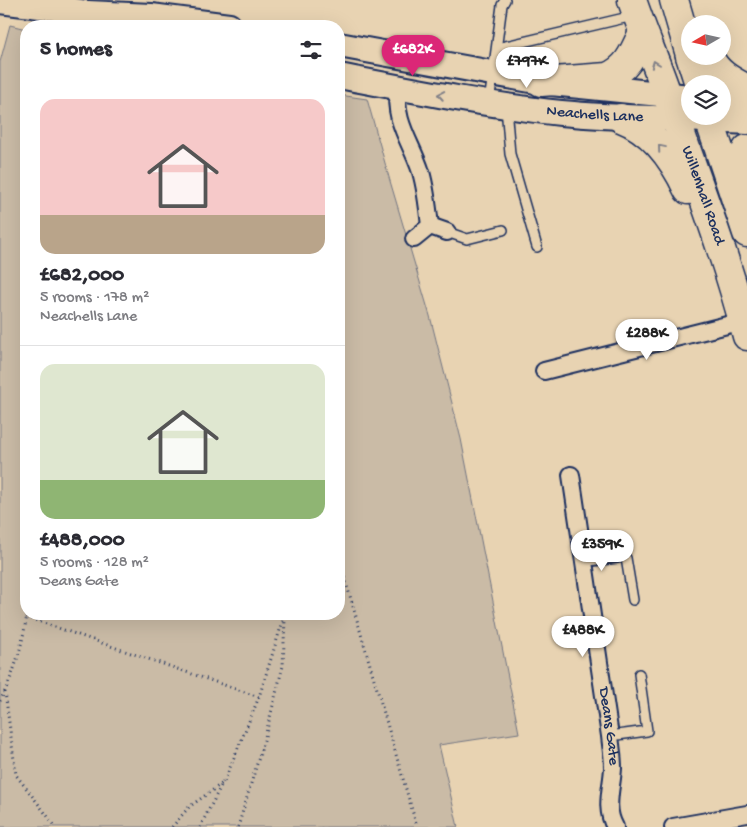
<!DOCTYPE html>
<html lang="en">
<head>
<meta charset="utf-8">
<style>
	:root { --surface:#fff; --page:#f7f7f7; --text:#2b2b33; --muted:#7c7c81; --line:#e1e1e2; --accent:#db2777 }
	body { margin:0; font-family:"Gochi Hand",sans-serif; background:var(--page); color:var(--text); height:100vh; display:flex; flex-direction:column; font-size:19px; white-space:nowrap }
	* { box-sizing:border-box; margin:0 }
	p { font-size:16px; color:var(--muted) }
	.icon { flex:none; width:28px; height:28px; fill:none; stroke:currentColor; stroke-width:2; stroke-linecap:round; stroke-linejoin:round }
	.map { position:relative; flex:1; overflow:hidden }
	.sheet { position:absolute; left:20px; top:20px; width:325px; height:600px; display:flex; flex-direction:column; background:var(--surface); border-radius:20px; box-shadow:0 5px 20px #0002 }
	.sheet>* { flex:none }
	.needle { width:32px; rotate:261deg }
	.controls { position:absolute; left:681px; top:15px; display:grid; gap:10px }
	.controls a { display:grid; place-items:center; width:50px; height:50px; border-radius:50%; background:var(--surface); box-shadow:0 5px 20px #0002; font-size:25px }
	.price { position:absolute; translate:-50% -42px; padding:0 11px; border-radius:18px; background:#fff; color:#222; font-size:16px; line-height:32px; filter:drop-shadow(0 1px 2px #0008) }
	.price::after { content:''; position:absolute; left:50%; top:30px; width:15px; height:11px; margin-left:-8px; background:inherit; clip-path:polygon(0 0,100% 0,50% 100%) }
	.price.active { background:var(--accent); color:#fff }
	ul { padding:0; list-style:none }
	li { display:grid; align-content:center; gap:10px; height:265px; padding:0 20px }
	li+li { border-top:1px solid var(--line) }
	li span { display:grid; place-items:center; height:155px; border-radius:15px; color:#555 }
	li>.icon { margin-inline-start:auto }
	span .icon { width:90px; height:90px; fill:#fffc; stroke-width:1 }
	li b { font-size:21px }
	h2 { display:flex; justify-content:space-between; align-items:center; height:60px; padding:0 20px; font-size:21px }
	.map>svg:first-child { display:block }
	.green { fill:#cabba6; stroke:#727582 }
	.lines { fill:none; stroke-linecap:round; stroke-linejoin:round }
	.lane-casing { stroke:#1b2f5e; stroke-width:12 }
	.street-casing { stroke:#1b2f5e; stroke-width:20 }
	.secondary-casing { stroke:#1b2f5e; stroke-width:28 }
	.highway-casing { stroke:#1b2f5e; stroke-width:31 }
	.path { stroke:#1b2f5e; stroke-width:3; stroke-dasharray:1 4; stroke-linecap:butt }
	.lane { stroke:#e8d3b2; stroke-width:9 }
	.street { stroke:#e8d3b2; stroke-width:16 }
	.secondary { stroke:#e8d3b2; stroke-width:24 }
	.highway { stroke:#e8d3b2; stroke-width:28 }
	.rail { stroke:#1b2f5e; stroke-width:4; stroke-dasharray:8 4; stroke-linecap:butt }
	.secondary-bridge-casing { stroke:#1b2f5e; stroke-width:28; stroke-linecap:butt }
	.secondary-bridge { stroke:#e8d3b2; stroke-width:24 }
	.oneway { stroke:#828188 }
	.labels { text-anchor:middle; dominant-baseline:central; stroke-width:4; stroke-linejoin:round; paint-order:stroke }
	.street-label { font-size:16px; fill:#1b2f5e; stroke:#e8d3b2 }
</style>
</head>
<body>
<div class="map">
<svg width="747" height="827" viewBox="0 0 747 827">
	<rect width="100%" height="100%" fill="#e8d3b2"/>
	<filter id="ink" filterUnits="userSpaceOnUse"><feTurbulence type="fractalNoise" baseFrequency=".02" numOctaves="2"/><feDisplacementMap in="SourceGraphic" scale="10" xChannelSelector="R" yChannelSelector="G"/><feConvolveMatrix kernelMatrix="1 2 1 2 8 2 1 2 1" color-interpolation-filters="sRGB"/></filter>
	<g filter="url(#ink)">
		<polygon class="green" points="10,25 26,29 26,614 339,614 339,95 367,99 390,181 430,316 461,439 519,733 439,745 458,827 0,827 0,62"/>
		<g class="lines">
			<defs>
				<g id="lane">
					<polyline points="497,48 633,16"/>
					<polyline points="489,103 502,5 505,0"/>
					<polyline points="506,107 510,154 537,247"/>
					<polyline points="447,232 467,239 503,230"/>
					<polyline points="617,554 622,555 626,558 633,600"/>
					<polyline points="610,736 647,731 639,674"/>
				</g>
				<g id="street">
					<path d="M 398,87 C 393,122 411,141 421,172 C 426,189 428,208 430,226 L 414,239"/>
					<polyline points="430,226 447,232"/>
					<polyline points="544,371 743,321"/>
					<path id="s1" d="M 571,475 L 610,736 C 611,746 613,757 613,768 C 612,788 604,808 615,827"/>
					<polyline points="584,558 617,554"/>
					<polyline points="673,827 747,814"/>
				</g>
				<g id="secondary">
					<polyline points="40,6 88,13 151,16 229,26"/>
					<polyline points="339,45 541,82 690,97"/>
					<path id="s2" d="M 339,76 C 412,90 486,105 561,113 C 623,119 685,118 747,122"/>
					<polyline points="722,100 747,103"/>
				</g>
				<g id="highway">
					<path id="s3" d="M 632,0 C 643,33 657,64 668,97 C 695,176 726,255 747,336"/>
					<polyline points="674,0 690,55"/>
					<polyline points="690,56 699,84"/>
					<path d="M 709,56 C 716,73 732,81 747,89"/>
					<path d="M 541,82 L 607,77 C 628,69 634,52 643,32"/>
					<polyline points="708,116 747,233"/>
					<path d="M 621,118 C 653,130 674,160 688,190"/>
					<polyline points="737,196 742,159 747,149"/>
				</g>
			</defs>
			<use href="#lane" class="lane-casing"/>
			<use href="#street" class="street-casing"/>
			<use href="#secondary" class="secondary-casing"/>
			<use href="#highway" class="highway-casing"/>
			<g class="path">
				<polyline points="339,558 417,827"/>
				<polyline points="26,617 259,697"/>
				<polyline points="5,692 16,775 56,827"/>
				<path d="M 0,701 C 14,675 23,643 27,614"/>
				<polyline points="172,827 189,807 224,782 259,697 285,614"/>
				<polyline points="200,827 223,782"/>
				<polyline points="238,827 265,737 283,666 285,619"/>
			</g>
			<use href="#lane" class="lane"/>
			<use href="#street" class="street"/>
			<use href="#secondary" class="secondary"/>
			<use href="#highway" class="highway"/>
			<polyline class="rail" points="0,2 1,0"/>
			<defs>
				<polyline id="secondary-bridge" points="0,1 40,6"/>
			</defs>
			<use href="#secondary-bridge" class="secondary-bridge-casing"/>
			<use href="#secondary-bridge" class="secondary-bridge"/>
		</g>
		<defs><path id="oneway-chevron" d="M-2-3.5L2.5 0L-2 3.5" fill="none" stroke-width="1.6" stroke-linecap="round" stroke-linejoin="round" transform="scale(1.25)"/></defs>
		<g class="oneway">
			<use href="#oneway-chevron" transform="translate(655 64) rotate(-111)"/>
			<use href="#oneway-chevron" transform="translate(441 95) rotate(-170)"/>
			<use href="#oneway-chevron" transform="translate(661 148) rotate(-130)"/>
		</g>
	</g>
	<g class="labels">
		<g class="street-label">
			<text stroke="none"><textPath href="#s2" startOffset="259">Neachells Lane</textPath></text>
			<text stroke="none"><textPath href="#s3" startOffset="208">Willenhall Road</textPath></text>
			<text stroke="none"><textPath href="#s1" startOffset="254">Deans Gate</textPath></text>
		</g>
	</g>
</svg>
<div class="controls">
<a><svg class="needle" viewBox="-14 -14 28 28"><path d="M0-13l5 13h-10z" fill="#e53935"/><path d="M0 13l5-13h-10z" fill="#7c7c81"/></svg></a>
<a><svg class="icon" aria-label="layers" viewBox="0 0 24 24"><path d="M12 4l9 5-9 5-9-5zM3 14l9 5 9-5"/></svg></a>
</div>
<b class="price active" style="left:413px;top:77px">£682K</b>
<b class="price" style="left:527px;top:89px">£797K</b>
<b class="price" style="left:647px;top:361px">£288K</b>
<b class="price" style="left:602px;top:572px">£359K</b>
<b class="price" style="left:583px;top:658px">£488K</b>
<section class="sheet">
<h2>5 homes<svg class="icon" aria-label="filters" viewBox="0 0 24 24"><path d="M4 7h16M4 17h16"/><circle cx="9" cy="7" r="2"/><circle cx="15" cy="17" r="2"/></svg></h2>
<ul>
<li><span style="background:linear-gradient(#f6c9c9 75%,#b9a48a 0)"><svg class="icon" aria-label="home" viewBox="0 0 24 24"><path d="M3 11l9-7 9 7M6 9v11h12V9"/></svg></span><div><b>£682,000</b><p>5 rooms · 178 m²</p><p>Neachells Lane</p></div></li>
<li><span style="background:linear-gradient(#dfe7d0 75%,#8fb573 0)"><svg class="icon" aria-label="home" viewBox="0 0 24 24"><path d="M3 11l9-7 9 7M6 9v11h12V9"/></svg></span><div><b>£488,000</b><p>5 rooms · 128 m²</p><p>Deans Gate</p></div></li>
</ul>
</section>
</div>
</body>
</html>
